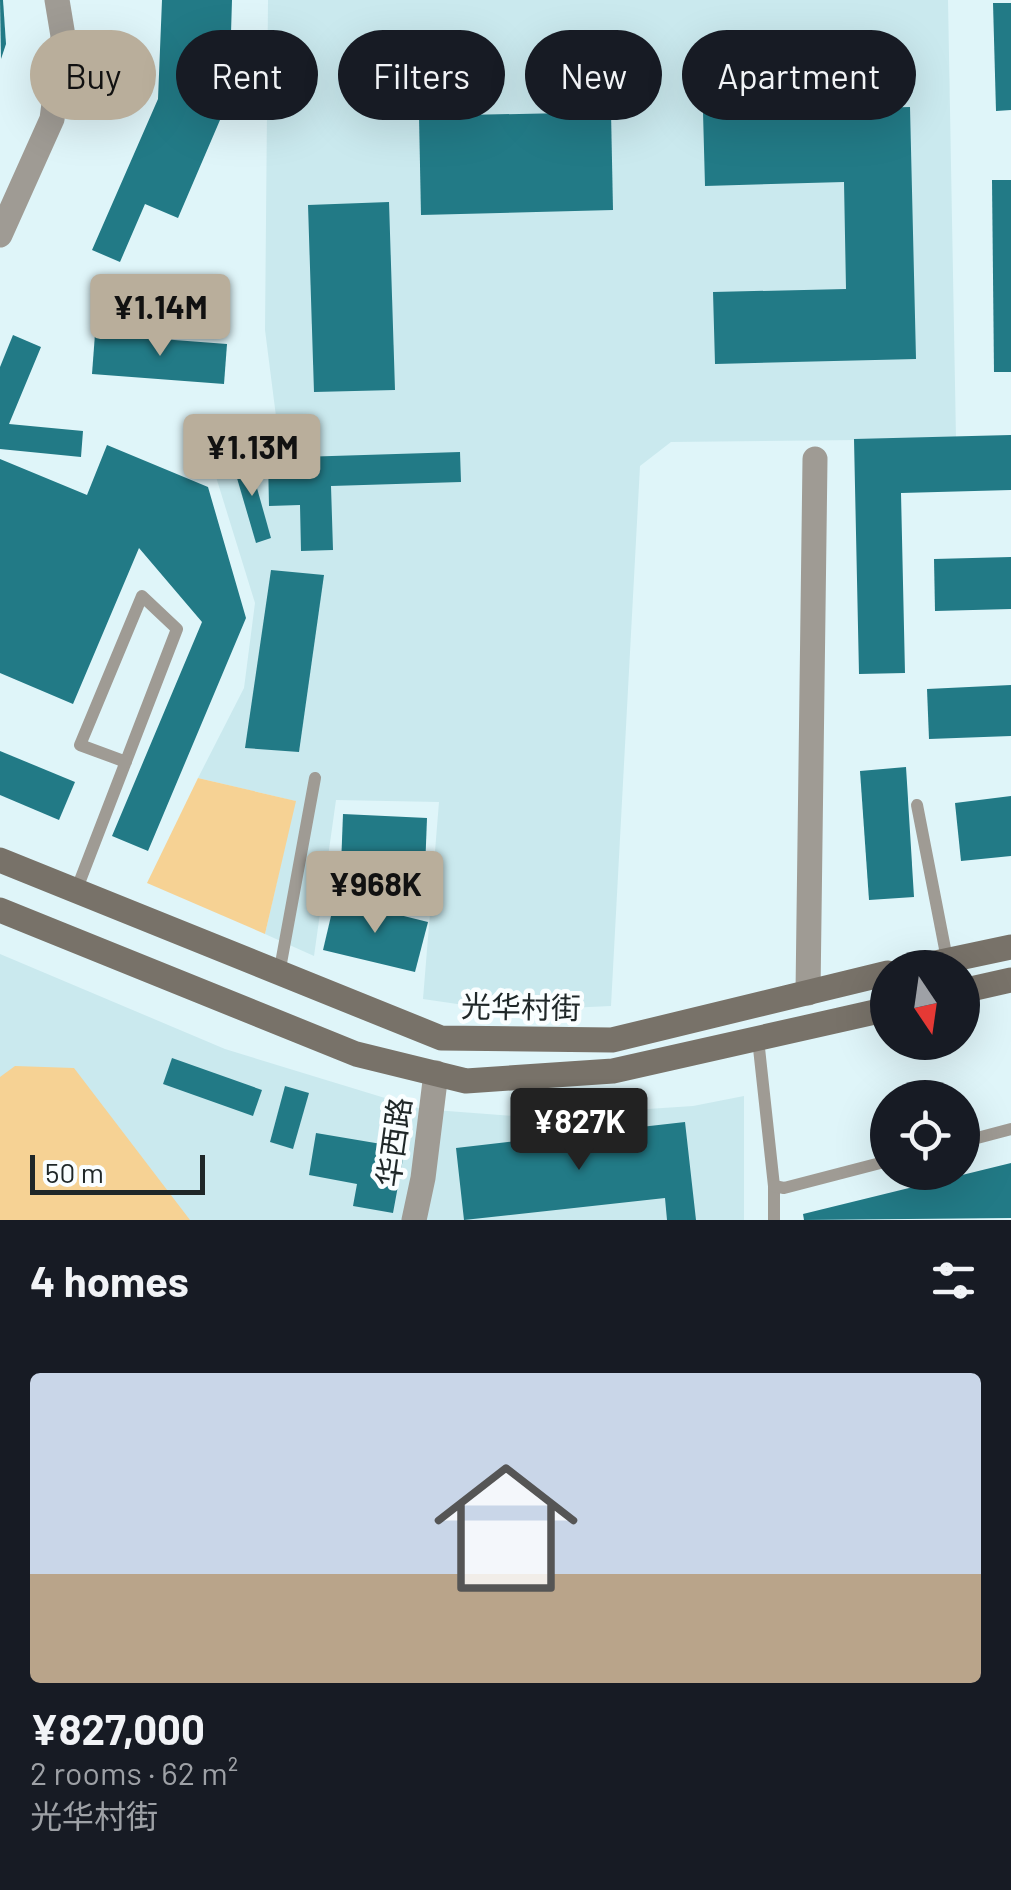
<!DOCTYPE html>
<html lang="en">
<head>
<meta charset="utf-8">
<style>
	:root { --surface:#171b24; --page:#242831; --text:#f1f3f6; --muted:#9ea1a6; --accent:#b9ae9b }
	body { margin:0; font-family:Barlow,"Noto Sans SC",sans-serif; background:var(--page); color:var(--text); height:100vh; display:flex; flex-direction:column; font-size:38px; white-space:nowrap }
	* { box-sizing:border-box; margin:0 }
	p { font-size:32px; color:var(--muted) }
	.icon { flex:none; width:55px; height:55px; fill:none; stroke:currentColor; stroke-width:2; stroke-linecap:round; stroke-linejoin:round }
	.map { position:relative; height:1220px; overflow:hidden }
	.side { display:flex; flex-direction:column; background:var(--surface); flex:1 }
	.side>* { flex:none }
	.top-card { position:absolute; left:30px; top:30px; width:952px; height:90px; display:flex; gap:20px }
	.needle { width:65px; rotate:167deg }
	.tools { position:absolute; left:870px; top:950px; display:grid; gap:20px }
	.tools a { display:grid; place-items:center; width:110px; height:110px; border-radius:50%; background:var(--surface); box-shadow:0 10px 40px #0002; font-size:50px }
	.scale { position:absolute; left:30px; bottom:25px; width:175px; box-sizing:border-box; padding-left:10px; border:5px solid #1f2728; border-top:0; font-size:28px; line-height:35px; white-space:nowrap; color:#1f2728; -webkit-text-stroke:8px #fafeff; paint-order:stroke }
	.price { position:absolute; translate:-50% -85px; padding:0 22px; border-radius:10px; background:var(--accent); color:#111; font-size:32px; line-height:65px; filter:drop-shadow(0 2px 5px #0008) }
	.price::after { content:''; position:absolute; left:50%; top:60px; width:30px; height:22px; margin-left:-15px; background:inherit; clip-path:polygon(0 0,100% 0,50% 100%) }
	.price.on { background:#222; color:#fff }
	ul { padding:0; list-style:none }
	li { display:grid; align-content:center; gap:20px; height:530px; padding:0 30px }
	li span { display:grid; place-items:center; height:310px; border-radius:10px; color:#555 }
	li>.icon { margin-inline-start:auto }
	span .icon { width:180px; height:180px; fill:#fffc; stroke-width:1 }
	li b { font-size:42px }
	h2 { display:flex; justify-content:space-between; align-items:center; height:120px; padding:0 30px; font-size:42px }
	.tag { padding:0 35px; border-radius:45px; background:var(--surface); box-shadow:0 10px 40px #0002; font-size:35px; line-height:90px }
	.tag.on { background:var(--accent); color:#111 }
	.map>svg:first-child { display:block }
	.built { fill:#cae9ee }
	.green { fill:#f6d294 }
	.building { fill:#227a86 }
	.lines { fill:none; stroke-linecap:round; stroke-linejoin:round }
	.service { stroke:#9f9b94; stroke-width:12 }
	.minor { stroke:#9f9b94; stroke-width:25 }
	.secondary { stroke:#787269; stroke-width:25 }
	.labels { text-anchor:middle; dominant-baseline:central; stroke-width:9; stroke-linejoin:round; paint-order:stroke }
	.street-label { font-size:30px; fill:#1f2728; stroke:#fafeff }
</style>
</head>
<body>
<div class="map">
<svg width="1011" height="1220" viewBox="0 0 1011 1220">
	<rect width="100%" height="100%" fill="#dff5f9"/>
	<g class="built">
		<polygon points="268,0 948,0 956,439 671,442 640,466 611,1006 505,1011 423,999 439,802 336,800 314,956 265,934 295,801 198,778 244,688 255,603 208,451 278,432 265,330"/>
		<polygon points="0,954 225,1049 421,1109 527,1117 693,1106 744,1096 744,1220 0,1220"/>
	</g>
	<g class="green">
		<polygon points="198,778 296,801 265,934 147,883"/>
		<polygon points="15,1066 74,1068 190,1220 0,1220 0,1077"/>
	</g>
	<g class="building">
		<polygon points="0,0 3,0 6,44 1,59"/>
		<polygon points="162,0 232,0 229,99 178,218 145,204 120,262 92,250 158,99"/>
		<polygon points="993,3 1011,3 1011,110 996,111"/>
		<polygon points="910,107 916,359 715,364 713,292 846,289 844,182 705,186 703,112"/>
		<polygon points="611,112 613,210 421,215 419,116"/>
		<polygon points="992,180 1011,180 1011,372 994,372"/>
		<polygon points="389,202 395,390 314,392 308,205"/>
		<polygon points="95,334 227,344 224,384 92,374"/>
		<polygon points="13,335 41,347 9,424 83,431 81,457 0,449 0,367"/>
		<polygon points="1011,435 1011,490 901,493 905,673 859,674 854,439"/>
		<polygon points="107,445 208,487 246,618 148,851 112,836 202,622 139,548 73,704 0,673 0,459 87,495"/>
		<polygon points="460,452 461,482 331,486 333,550 301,551 300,505 269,506 268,458"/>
		<polygon points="248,456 271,538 256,543 232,461"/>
		<polygon points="1011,557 1011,609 935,611 934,559"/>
		<polygon points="271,570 324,575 299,752 245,748"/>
		<polygon points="1011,685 1011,736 929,739 927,689"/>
		<polygon points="0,751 75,782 59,820 0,795"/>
		<polygon points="906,767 914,897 869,900 860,771"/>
		<polygon points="1011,796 1011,856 961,861 955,803"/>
		<polygon points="343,814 427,818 425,870 341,866"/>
		<polygon points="335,899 428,922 415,972 323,950"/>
		<polygon points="172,1058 262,1090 253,1116 163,1084"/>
		<polygon points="285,1086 309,1093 293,1149 270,1142"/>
		<polygon points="685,1122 696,1220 667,1220 665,1198 464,1220 456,1148"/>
		<polygon points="316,1133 405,1148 393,1213 353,1206 357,1184 309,1175"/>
		<polygon points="1011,1163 1011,1218 804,1220 803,1214"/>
	</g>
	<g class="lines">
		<g class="service">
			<polyline points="917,805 947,959"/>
			<polyline points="76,891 177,629 142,596 80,745 126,762"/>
			<polyline points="279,974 315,778"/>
			<polyline points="758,1039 774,1186 774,1220"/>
			<polyline points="962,1142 1011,1129"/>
			<polyline points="774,1186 784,1188 888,1161"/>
		</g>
		<g class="minor">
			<polyline points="0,235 52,119 63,36 57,0"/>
			<polyline points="808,993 815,459"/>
			<polyline points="414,1220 423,1178 436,1073"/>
		</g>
		<g class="secondary">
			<polyline points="0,860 441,1038 612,1040 888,973"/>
			<polyline points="0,910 356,1054 466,1081 613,1071 888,1009"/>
			<polyline points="912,968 1011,947"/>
			<polyline points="962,991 1011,980"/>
		</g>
	</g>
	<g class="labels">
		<g class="street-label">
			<text transform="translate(521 1006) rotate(1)">光华村街</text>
			<text transform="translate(393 1142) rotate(-82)">华西路</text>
		</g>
	</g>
</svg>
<div class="tools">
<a><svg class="needle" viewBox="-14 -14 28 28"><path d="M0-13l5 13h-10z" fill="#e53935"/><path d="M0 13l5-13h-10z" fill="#9ea1a6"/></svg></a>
<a><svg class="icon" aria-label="locate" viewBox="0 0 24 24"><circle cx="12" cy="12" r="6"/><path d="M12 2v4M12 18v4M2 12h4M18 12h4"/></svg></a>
</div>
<div class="scale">50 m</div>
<b class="price" style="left:160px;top:359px">¥1.14M</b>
<b class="price" style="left:252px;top:499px">¥1.13M</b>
<b class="price" style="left:375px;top:936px">¥968K</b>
<b class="price on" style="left:579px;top:1173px">¥827K</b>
<div class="top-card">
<a class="tag on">Buy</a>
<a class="tag">Rent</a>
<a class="tag">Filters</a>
<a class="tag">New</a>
<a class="tag">Apartment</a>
</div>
</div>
<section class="side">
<h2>4 homes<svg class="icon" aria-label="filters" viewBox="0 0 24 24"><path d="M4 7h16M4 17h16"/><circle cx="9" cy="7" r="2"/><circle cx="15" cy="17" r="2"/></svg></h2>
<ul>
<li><span style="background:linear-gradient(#c9d6e8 65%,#b9a48a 0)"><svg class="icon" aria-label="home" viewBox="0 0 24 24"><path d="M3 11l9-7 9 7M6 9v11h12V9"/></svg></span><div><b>¥827,000</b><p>2 rooms · 62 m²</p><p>光华村街</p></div></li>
</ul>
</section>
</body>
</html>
